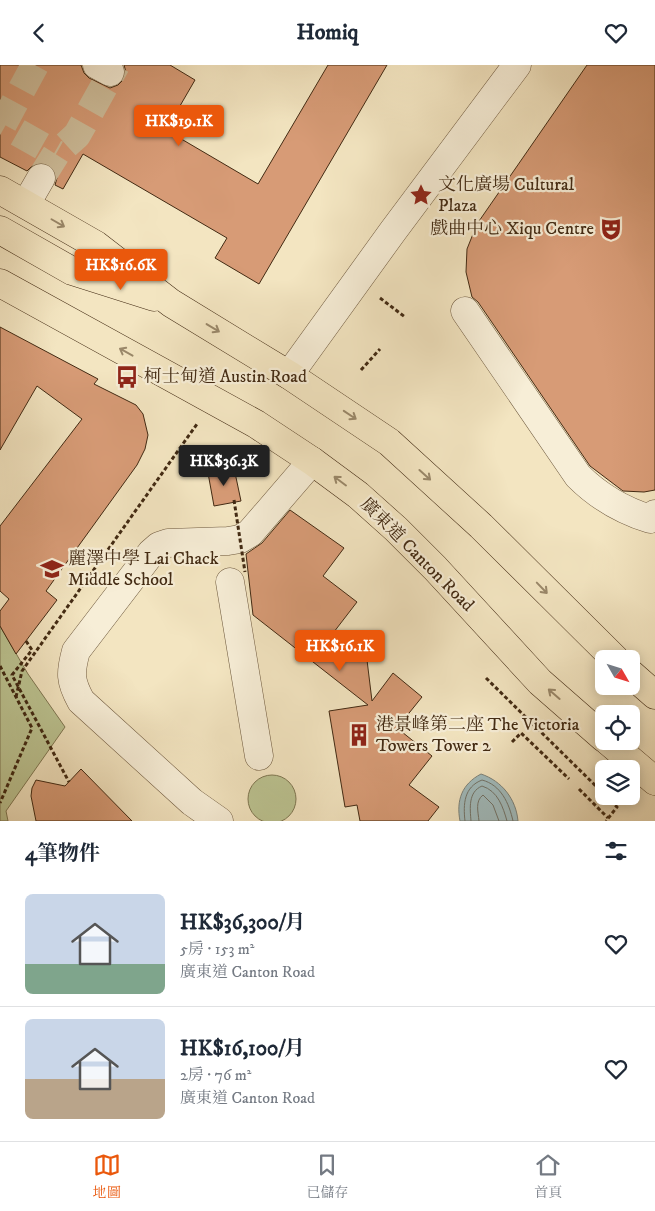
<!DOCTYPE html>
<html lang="zh-TW">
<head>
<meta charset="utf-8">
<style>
	:root { --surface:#fff; --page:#f2f2f3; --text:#1f2937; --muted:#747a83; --line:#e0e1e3; --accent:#ea580c }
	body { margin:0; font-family:"IM FELL DW Pica","Noto Serif TC",serif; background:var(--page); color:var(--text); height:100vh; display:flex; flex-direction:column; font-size:19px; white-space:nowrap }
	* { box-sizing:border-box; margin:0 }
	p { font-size:16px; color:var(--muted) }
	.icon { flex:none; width:28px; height:28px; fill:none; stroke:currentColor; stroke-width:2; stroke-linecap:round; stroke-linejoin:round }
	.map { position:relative; height:756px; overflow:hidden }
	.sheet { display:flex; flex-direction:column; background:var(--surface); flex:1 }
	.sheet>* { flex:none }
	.needle { width:32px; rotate:129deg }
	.fabs { position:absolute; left:595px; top:585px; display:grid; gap:10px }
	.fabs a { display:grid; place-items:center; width:45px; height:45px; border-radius:8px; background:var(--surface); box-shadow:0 2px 12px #0003; font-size:25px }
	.price { position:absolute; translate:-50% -42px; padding:0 11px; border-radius:5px; background:var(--accent); color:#fff; font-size:16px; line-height:32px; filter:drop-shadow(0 1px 2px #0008) }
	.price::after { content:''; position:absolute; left:50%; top:30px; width:15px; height:11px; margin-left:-8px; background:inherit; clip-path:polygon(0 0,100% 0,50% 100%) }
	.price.selected { background:#222; color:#fff }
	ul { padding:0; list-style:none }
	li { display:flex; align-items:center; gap:15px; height:125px; padding:0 25px }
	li+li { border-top:1px solid var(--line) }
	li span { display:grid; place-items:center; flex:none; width:140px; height:100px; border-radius:8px; color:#555 }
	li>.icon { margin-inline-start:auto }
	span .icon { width:60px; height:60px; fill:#fffc; stroke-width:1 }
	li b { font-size:21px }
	h2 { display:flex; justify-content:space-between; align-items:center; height:60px; padding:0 25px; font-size:21px }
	header { display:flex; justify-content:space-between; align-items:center; height:65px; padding:0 25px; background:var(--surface); font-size:22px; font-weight:700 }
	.tabs { display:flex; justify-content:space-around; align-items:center; height:70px; border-top:1px solid var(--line); background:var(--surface); font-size:14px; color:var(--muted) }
	.tabs a { display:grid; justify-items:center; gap:2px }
	.tabs .selected { color:var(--accent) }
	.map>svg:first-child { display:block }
	.green { fill:#bcc492; stroke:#7f7752 }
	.water { fill:#a1bcbe; stroke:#7b827a }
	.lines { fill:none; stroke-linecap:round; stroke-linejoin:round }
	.shore { stroke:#727368; stroke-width:1 }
	.building { fill:#d79b76; stroke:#422a13 }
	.minor-tunnel { stroke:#d0c09e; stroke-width:28; stroke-dasharray:28 14; stroke-linecap:butt }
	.minor-casing { stroke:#6e593e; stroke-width:29 }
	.major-casing { stroke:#422a13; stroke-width:29 }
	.path { stroke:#422a13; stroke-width:3; stroke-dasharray:4 2.5; stroke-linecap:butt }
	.minor { stroke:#f7eed7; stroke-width:28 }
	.major { stroke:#f3e5c1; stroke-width:28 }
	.path-bridge { stroke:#422a13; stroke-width:3; stroke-dasharray:4 2.5; stroke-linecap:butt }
	.oneway { stroke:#9a886a }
	.labels { text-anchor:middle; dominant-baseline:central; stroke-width:4.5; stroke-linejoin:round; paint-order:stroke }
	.poi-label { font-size:18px; fill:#422a13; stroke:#f7eed7; text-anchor:start }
	.street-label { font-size:18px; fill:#422a13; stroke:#f7eed7 }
</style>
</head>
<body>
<header><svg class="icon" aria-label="back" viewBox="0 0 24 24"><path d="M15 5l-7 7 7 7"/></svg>Homiq<svg class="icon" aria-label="heart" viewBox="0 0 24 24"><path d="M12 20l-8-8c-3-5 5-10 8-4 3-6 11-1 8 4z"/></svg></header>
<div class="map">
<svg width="655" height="756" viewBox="0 0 655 756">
	<rect width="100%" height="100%" fill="#f3e5c1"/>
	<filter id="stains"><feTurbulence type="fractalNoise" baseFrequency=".004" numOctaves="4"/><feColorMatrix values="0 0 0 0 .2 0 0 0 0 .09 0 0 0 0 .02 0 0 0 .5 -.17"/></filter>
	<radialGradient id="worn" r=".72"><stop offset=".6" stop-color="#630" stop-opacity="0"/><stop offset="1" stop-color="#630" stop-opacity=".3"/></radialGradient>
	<g class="green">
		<polygon points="0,561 28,609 65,662 6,746 8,756 0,756"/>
		<circle cx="272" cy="734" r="24"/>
	</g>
	<path class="water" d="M 481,709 C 502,716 516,734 518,756 L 460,756 C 456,735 462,719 481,709 Z"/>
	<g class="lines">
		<g class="shore">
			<path d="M 465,756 C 463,739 464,722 482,715 C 501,720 509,738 513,756"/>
			<path d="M 471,756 C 470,743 468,727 482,721 C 498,726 503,742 507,756"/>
			<path d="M 479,756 C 478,746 475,736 483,730 L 493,740 L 499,756"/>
		</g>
	</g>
	<g class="building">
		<polygon points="0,0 81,0 84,8 89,13 110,23 118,20 123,15 126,7 124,0 170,0 195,15 166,65 258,119 328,0 387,0 259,219 215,193 227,173 83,89 63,124 55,120 57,113 55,106 48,99 41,97 34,99 27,106 0,92"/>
		<polygon points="587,0 655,0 655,425 644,427 623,426 590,401 478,237 472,232 466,207 467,184 477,159"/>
		<polygon points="0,262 98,314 94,319 136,340 143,349 148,370 145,384 137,400 46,526 57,535 16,589 0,561 0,546 9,534 0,526 0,461 82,354 37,321 0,385"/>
		<polygon points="234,403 241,436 214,441 208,408"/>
		<polygon points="290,445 344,483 323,511 357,537 317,589 361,583 363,596 367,595 372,636 393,608 422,632 397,663 432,691 409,720 439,742 428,756 360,756 357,740 345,742 329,646 368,640 253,550 246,489 262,478"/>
		<polygon points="81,704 132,756 36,756 31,731 32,723 36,715 65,721"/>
	</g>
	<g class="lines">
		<g class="minor-tunnel">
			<polyline points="35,0 3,59 56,89"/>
			<polyline points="41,113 56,89 77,70 116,0"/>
		</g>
		<defs>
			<g id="minor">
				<polyline points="97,0 110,7"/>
				<polyline points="26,139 41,113"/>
				<path d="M 465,246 L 578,411 C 599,432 621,445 650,454 L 655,449"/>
				<polyline points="289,310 393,166 517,0"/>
				<polyline points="230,517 259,691"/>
				<path d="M 219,756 L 192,737 L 81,636 C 70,616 70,608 76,586 L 151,488 L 159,481 L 168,478 L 228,476 L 240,474 L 250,468 L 312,396"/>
			</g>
			<g id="major">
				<polyline points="0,125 96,180 171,238 289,310 389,377 481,461 615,594"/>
				<polyline points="0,165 72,206 154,232"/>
				<polyline points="0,218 256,359 312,396 358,430 396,464 435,503 540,617 604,673"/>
				<polyline points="631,609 655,630"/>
				<polyline points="608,676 655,716"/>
			</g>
		</defs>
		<use href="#minor" class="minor-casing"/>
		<use href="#major" class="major-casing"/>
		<g class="path">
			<polyline points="380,233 405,252"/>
			<polyline points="361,305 380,284"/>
			<polyline points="0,601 32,663 0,738"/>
			<polyline points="486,613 604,729"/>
			<polyline points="16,632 22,606 197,359"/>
			<polyline points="512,677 521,668 569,714"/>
			<polyline points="579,724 608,753"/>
			<polyline points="606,731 617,742 606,756"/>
		</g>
		<use href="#minor" class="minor"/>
		<use href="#major" class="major"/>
		<g class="path-bridge">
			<polyline points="234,435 245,507"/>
			<polyline points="26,576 32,585 12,610 69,717"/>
		</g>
	</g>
	<defs><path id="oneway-shaft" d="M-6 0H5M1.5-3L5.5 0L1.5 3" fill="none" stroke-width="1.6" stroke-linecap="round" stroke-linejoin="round" transform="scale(1.25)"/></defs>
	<g class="oneway">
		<use href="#oneway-shaft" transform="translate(58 158) rotate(30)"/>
		<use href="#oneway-shaft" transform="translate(213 263) rotate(31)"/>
		<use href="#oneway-shaft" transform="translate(126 287) rotate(-151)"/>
		<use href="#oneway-shaft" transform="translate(350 350) rotate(34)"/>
		<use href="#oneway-shaft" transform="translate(425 410) rotate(42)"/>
		<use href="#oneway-shaft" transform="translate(340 416) rotate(-143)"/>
		<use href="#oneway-shaft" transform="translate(542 523) rotate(46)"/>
		<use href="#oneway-shaft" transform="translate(554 629) rotate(-139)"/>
	</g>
	<defs>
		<symbol id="sight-bare" viewBox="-9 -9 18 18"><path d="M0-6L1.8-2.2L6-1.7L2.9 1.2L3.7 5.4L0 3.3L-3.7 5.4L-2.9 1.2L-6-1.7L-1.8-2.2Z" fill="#8f2418" stroke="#f7eed7" stroke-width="2.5" paint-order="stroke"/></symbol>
		<symbol id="theatre-bare" viewBox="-9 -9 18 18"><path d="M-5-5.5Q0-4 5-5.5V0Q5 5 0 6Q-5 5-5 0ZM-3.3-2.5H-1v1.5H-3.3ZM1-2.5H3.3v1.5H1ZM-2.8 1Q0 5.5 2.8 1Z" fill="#8f2418" stroke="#f7eed7" stroke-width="2.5" paint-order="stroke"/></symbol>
		<symbol id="bus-bare" viewBox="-9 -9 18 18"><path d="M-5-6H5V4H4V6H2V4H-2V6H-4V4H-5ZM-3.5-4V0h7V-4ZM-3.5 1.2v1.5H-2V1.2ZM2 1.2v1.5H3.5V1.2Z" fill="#8f2418" stroke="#f7eed7" stroke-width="2.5" paint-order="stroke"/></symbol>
		<symbol id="school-bare" viewBox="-9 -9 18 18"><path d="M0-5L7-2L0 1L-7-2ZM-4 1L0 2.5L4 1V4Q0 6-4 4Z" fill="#8f2418" stroke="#f7eed7" stroke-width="2.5" paint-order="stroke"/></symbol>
		<symbol id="building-bare" viewBox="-9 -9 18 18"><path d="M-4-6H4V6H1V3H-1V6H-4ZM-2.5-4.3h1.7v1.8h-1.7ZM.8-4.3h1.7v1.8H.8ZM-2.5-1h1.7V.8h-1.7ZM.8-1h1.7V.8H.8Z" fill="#8f2418" stroke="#f7eed7" stroke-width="2.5" paint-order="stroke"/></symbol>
	</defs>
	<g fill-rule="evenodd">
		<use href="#sight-bare" x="405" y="114" width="32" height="32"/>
		<use href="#theatre-bare" x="595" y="148" width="32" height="32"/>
		<use href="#bus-bare" x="111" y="296" width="32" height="32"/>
		<use href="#school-bare" x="36" y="488" width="32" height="32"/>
		<use href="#building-bare" x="343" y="654" width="32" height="32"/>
	</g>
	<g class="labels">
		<g class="poi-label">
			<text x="438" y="120">文化廣場 Cultural<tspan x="438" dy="21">Plaza</tspan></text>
			<text x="594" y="164" text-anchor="end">戲曲中心 Xiqu Centre</text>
			<text x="144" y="312">柯士甸道 Austin Road</text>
			<text x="68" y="494">麗澤中學 Lai Chack<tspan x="68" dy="21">Middle School</tspan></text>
			<text x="376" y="660">港景峰第二座 The Victoria<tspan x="376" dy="21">Towers Tower 2</tspan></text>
		</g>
		<g class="street-label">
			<text transform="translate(417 490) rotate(45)">廣東道 Canton Road</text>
		</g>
	</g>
	<rect width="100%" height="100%" filter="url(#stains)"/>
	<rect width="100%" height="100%" fill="url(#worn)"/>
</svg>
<div class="fabs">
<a><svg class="needle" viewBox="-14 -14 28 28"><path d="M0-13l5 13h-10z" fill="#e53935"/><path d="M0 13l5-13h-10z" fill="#747a83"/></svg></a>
<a><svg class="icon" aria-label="locate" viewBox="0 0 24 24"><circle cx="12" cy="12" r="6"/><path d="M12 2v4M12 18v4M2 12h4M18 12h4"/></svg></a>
<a><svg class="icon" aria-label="layers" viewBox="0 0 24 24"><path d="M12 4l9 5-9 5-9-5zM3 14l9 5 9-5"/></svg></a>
</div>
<b class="price" style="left:179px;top:82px">HK$19.1K</b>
<b class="price" style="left:121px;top:226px">HK$16.6K</b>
<b class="price selected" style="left:224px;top:422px">HK$36.3K</b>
<b class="price" style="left:340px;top:607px">HK$16.1K</b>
</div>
<section class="sheet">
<h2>4筆物件<svg class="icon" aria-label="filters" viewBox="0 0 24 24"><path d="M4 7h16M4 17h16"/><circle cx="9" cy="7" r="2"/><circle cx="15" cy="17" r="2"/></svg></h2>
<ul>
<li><span style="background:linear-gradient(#c9d6e8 70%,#7fa58c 0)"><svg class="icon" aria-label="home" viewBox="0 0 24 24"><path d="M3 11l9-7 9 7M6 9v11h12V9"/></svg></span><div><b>HK$36,300/月</b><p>5房 · 153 m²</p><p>廣東道 Canton Road</p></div><svg class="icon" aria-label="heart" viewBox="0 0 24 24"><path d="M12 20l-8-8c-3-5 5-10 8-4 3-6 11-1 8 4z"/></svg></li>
<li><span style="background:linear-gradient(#c9d6e8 60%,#b9a48a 0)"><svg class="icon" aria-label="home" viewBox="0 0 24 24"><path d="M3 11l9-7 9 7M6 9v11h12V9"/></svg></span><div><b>HK$16,100/月</b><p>2房 · 76 m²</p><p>廣東道 Canton Road</p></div><svg class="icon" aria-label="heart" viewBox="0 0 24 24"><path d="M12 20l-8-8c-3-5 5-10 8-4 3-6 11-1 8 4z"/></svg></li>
</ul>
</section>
<nav class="tabs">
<a class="selected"><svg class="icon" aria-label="map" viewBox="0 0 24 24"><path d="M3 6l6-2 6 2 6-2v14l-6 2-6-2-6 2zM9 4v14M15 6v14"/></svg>地圖</a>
<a><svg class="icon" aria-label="saved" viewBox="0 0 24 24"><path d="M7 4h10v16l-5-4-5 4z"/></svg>已儲存</a>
<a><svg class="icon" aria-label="home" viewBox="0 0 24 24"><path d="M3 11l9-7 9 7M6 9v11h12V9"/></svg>首頁</a>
</nav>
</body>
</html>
